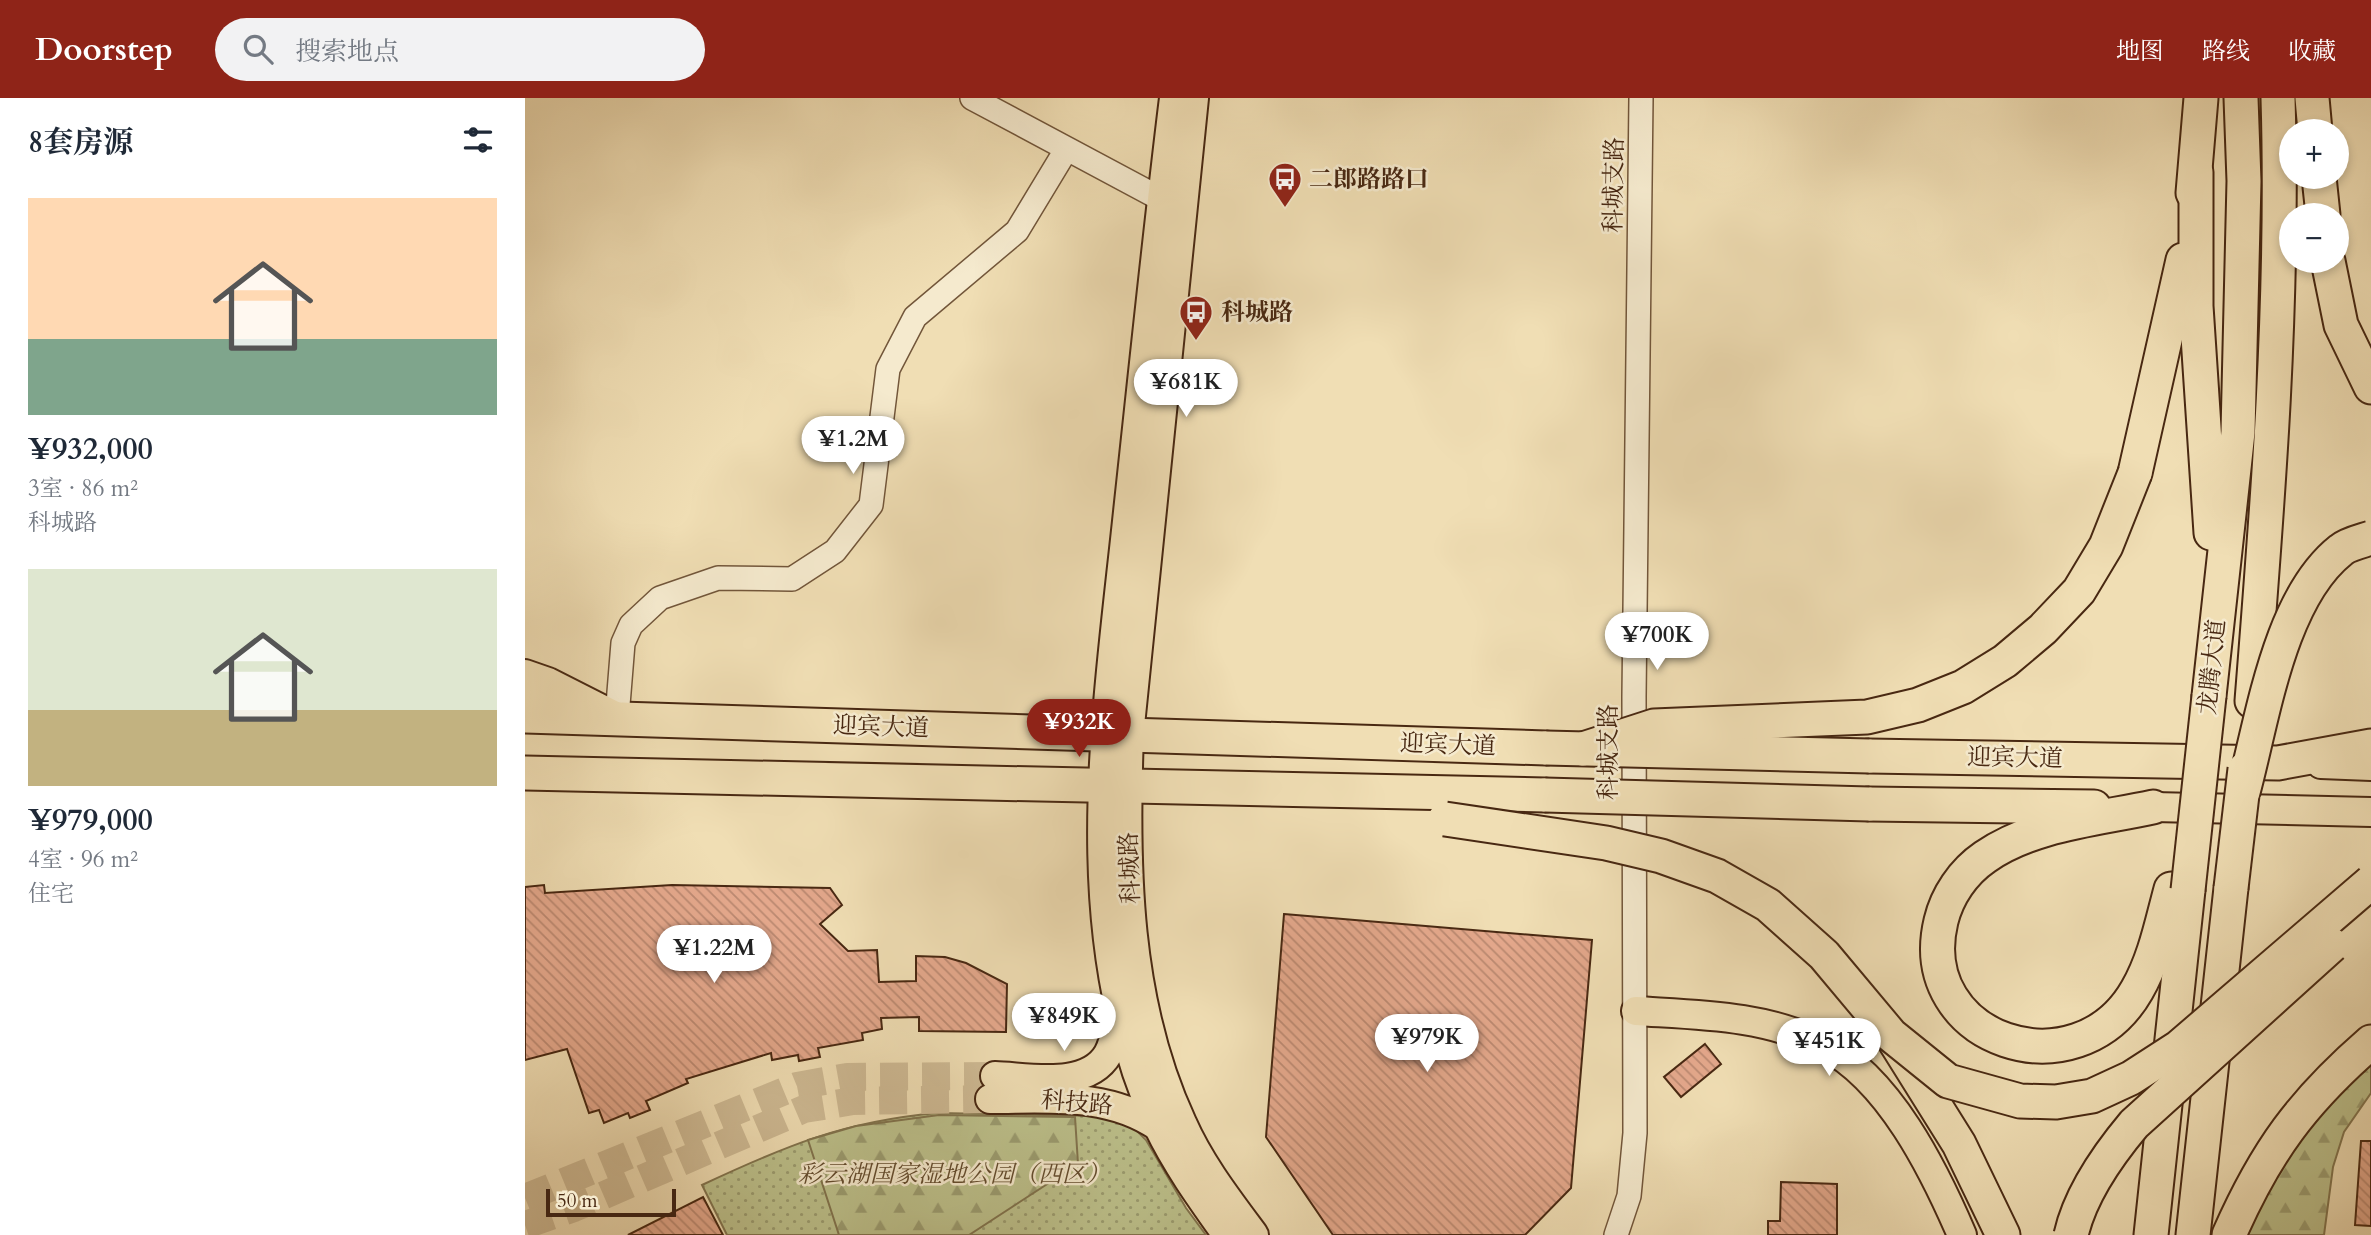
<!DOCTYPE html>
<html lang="zh">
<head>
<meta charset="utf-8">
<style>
	:root { --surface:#fff; --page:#f2f2f3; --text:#1f2937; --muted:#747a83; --accent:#8f2418 }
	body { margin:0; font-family:Cardo,"Noto Serif SC",serif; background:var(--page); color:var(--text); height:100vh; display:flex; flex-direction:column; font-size:26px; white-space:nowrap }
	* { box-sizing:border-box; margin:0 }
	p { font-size:23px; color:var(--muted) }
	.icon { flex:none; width:38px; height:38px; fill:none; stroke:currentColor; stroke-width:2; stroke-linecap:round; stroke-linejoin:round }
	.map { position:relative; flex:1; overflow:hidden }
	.details { display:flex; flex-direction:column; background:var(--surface); width:525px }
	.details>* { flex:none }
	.tools { position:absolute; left:1754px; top:21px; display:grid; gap:14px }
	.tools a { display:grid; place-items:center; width:70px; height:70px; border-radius:50%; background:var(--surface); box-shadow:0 4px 10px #0003; font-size:35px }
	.scale { position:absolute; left:21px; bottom:18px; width:130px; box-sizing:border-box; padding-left:7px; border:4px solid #482812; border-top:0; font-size:19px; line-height:24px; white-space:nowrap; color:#482812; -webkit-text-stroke:5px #f5eace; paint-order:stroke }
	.price { position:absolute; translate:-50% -60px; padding:0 16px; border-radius:24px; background:#fff; color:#222; font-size:23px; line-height:46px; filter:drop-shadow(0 2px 4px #0008) }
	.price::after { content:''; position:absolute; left:50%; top:42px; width:21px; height:16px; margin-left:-10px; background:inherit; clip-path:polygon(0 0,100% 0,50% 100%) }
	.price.current { background:var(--accent); color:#fff }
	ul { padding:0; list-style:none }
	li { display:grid; align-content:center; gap:14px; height:371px; padding:0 28px }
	li span { display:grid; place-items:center; height:217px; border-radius:0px; color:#555 }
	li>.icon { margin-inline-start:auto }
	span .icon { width:126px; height:126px; fill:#fffc; stroke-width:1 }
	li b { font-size:30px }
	h2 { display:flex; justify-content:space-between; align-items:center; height:84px; padding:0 28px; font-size:30px }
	header { display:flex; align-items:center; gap:42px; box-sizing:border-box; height:98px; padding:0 35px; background:var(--accent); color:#fff }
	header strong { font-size:33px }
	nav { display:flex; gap:38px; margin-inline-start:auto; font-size:24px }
	.search { width:490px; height:63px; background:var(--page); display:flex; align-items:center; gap:18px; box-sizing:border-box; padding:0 24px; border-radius:38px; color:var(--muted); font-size:26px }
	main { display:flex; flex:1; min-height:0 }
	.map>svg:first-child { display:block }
	.grass { fill:url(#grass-dots); stroke:#82744e; stroke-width:2 }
	.forest { fill:url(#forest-firs); stroke:#82744e; stroke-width:2 }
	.building { fill:url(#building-back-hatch); stroke:#482812; stroke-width:2 }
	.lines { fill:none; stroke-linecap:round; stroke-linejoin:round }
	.major-tunnel { stroke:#ceba94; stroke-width:28; stroke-dasharray:28 14; stroke-linecap:butt }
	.minor-casing { stroke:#72563a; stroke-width:26 }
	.major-casing { stroke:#482812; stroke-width:32 }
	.highway-casing { stroke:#482812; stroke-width:37 }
	.minor { stroke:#f5eace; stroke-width:23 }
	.major { stroke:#f0deb4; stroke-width:28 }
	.highway { stroke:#f0deb4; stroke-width:33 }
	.highway-bridge-casing { stroke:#482812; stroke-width:37; stroke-linecap:butt }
	.highway-bridge { stroke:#f0deb4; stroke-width:33 }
	.labels { text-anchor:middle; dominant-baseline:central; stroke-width:5; stroke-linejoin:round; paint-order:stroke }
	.poi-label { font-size:24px; font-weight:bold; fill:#482812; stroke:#f5eace; text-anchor:start }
	.street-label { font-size:24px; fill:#482812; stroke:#f5eace }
	.park-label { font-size:24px; font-style:italic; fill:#654e30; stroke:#f5eace }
</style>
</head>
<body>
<header>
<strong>Doorstep</strong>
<div class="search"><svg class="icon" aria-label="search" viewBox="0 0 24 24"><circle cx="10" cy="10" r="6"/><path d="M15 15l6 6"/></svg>搜索地点</div>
<nav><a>地图</a><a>路线</a><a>收藏</a></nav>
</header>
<main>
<section class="details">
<h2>8套房源<svg class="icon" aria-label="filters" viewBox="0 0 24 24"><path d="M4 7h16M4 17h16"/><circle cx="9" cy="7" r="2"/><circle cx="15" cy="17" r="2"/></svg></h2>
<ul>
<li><span style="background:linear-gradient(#ffd9b3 65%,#7fa58c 0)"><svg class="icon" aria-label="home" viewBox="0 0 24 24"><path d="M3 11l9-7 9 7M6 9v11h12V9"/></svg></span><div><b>¥932,000</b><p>3室 · 86 m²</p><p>科城路</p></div></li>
<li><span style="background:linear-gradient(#dfe7d0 65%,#c2b280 0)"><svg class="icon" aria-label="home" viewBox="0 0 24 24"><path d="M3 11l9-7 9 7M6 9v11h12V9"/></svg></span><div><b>¥979,000</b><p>4室 · 96 m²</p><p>住宅</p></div></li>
</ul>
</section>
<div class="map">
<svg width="1846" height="1137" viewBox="0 0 1846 1137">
	<defs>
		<pattern id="grass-dots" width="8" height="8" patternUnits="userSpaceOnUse" patternTransform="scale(1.75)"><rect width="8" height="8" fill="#bcc08b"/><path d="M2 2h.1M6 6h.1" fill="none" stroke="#9b9c70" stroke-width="1.8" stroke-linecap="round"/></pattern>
		<pattern id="forest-firs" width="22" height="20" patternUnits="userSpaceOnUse" patternTransform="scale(1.75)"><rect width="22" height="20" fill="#bcc08b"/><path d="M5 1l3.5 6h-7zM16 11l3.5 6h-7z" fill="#9b9c70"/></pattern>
		<pattern id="building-back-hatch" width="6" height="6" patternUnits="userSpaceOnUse" patternTransform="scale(1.75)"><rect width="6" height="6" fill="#e4a88c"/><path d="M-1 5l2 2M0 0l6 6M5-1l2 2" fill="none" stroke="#bb8971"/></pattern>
	</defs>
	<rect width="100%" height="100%" fill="#f0deb4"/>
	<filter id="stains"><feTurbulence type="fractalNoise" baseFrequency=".00286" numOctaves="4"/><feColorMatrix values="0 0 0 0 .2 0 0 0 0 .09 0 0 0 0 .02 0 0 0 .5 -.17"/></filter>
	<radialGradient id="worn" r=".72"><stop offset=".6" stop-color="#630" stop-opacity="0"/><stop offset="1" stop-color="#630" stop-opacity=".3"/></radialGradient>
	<path class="grass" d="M 413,1015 L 577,1018 L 609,1030 L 621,1042 L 661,1110 L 681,1137 L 202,1137 L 177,1087 C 260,1048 320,1023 413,1015 Z"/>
	<g class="forest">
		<polygon points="1846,957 1846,995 1819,1034 1808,1069 1799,1137 1714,1137 1732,1092"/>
		<polygon points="414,1017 550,1019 553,1066 444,1137 314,1137 283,1042 331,1028"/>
	</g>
	<g class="building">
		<polygon points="19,787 20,795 147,787 305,790 317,807 295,826 323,853 352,852 354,884 391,883 391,858 420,859 441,865 482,886 481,934 394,933 394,919 356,920 357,931 337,935 338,942 293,950 295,959 274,963 273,957 247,962 246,955 161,981 163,985 121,1003 125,1012 105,1020 103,1015 79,1025 74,1012 64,1015 42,951 0,962 0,789"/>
		<polygon points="759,816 1067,842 1046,1090 1000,1137 808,1137 741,1039"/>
		<polygon points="1180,946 1196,966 1156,999 1139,979"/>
		<polygon points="1836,1043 1846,1043 1846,1128 1830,1127"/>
		<polygon points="1256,1084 1312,1086 1312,1137 1243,1137 1243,1123 1255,1123"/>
		<polygon points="178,1099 198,1137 103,1137"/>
	</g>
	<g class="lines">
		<g class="major-tunnel">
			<polyline points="0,1100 272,988 322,979 470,978"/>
			<polyline points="0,1127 49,1110 279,1011 328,1003 465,1001"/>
		</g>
		<defs>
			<g id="minor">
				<polyline points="447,0 636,101"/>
				<polyline points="92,619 98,545 106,527 135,500 193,480 267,481 310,453 346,407 363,271 390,219 492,133 541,52"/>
				<polyline points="1091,1137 1104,1098 1110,1035 1109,599 1116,0"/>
			</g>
			<g id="major">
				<path d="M 649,0 C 632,138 618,276 603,414 C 582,615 545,836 633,1028 C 651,1066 677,1102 702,1137"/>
				<path d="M 669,0 L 604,637 C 599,768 601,905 657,1025 C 675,1066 703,1102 729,1137"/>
				<polyline points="0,576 23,584 92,619"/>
				<polyline points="0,597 43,598"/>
				<polyline points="1796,666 1846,668"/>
				<polyline points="1628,709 1846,714"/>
				<path d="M 1111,913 C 1173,917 1241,917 1298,947 C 1364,980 1409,1072 1437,1137"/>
				<path d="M 470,978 C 504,979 562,992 583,956 C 590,944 591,928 595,914"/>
				<path d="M 465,1001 C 524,1001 583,994 634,1029"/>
			</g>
			<g id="highway">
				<polyline points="1787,0 1790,33"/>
				<polyline points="1671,74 1671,208 1686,435"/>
				<polyline points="1794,79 1798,117"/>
				<polyline points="1668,95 1676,0"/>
				<polyline points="1803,163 1816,227 1846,289"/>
				<polyline points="1610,375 1658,162"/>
				<polyline points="1684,598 1713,334 1719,83 1716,0"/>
				<path d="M 1727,603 C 1743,402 1759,202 1753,0"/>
				<polyline points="0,618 1021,650"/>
				<polyline points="1344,658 1753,665 1846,648"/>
				<polyline points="0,675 1020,697"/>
				<polyline points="1344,706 1569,709"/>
				<path d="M 1628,709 C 1573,721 1507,726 1460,759 C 1438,774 1422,798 1416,823 C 1387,943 1552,997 1612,892 C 1630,861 1637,824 1646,791"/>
				<polyline points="1369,942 1434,1046 1478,1137"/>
				<polyline points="1626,1137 1663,792"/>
				<polyline points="1668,1137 1706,790"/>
				<path d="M 1704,1137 C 1741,1053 1777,1004 1846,944"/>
			</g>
		</defs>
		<use href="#minor" class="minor-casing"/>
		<use href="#major" class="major-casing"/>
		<use href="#highway" class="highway-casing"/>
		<use href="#minor" class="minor"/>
		<use href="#major" class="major"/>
		<use href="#highway" class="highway"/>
		<defs>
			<g id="highway-bridge">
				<polyline points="1021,650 1344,658"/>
				<polyline points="1058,651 1129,628 1342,619 1393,607 1438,589 1480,563 1518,531 1554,493 1581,448 1610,375"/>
				<path d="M 1718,694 C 1738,620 1754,501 1816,452 C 1823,446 1837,443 1846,440"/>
				<polyline points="1020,697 1344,706"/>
				<polyline points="920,721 1081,745 1136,758 1192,778 1243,807 1299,857 1366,937 1423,983 1495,1003 1531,1004 1567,998 1606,980 1654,949 1846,784"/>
				<polyline points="1706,790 1720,671"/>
				<polyline points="1663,792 1684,598"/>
				<path d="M 1546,1137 C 1555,1097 1583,1057 1609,1026 L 1807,847"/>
			</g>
		</defs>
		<use href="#highway-bridge" class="highway-bridge-casing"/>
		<use href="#highway-bridge" class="highway-bridge"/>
	</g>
	<defs>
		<symbol id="bus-pin" viewBox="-11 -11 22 30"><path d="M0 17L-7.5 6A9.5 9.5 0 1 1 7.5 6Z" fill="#8f2418" stroke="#f5eace"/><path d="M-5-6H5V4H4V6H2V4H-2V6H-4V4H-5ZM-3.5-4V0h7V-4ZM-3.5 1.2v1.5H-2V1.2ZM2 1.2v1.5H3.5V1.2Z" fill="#fff"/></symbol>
	</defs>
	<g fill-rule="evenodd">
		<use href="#bus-pin" x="741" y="62" width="38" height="52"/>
		<use href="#bus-pin" x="652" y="195" width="38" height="52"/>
	</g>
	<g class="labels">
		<g class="poi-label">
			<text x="784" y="81">二郎路路口</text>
			<text x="696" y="214">科城路</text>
		</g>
		<g class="street-label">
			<text transform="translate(1089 87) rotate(-89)">科城支路</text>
			<text transform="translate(1687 569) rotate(-84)">龙腾大道</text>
			<text transform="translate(356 629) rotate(2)">迎宾大道</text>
			<text transform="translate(923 647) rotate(2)">迎宾大道</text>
			<text transform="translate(1083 654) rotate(-90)">科城支路</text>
			<text transform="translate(1490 660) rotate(1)">迎宾大道</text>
			<text transform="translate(605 770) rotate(-92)">科城路</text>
			<text transform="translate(552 1005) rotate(5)">科技路</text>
		</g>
		<g class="park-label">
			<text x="429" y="1076">彩云湖国家湿地公园（西区）</text>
		</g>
	</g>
	<rect width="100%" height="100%" filter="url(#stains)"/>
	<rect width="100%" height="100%" fill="url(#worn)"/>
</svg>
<div class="tools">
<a>+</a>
<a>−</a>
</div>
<div class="scale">50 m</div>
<b class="price" style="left:661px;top:321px">¥681K</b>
<b class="price" style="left:328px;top:378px">¥1.2M</b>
<b class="price" style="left:1132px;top:574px">¥700K</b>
<b class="price current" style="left:554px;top:661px">¥932K</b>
<b class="price" style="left:189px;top:887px">¥1.22M</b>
<b class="price" style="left:539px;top:955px">¥849K</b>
<b class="price" style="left:902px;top:976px">¥979K</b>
<b class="price" style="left:1304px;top:980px">¥451K</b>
</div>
</main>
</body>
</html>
